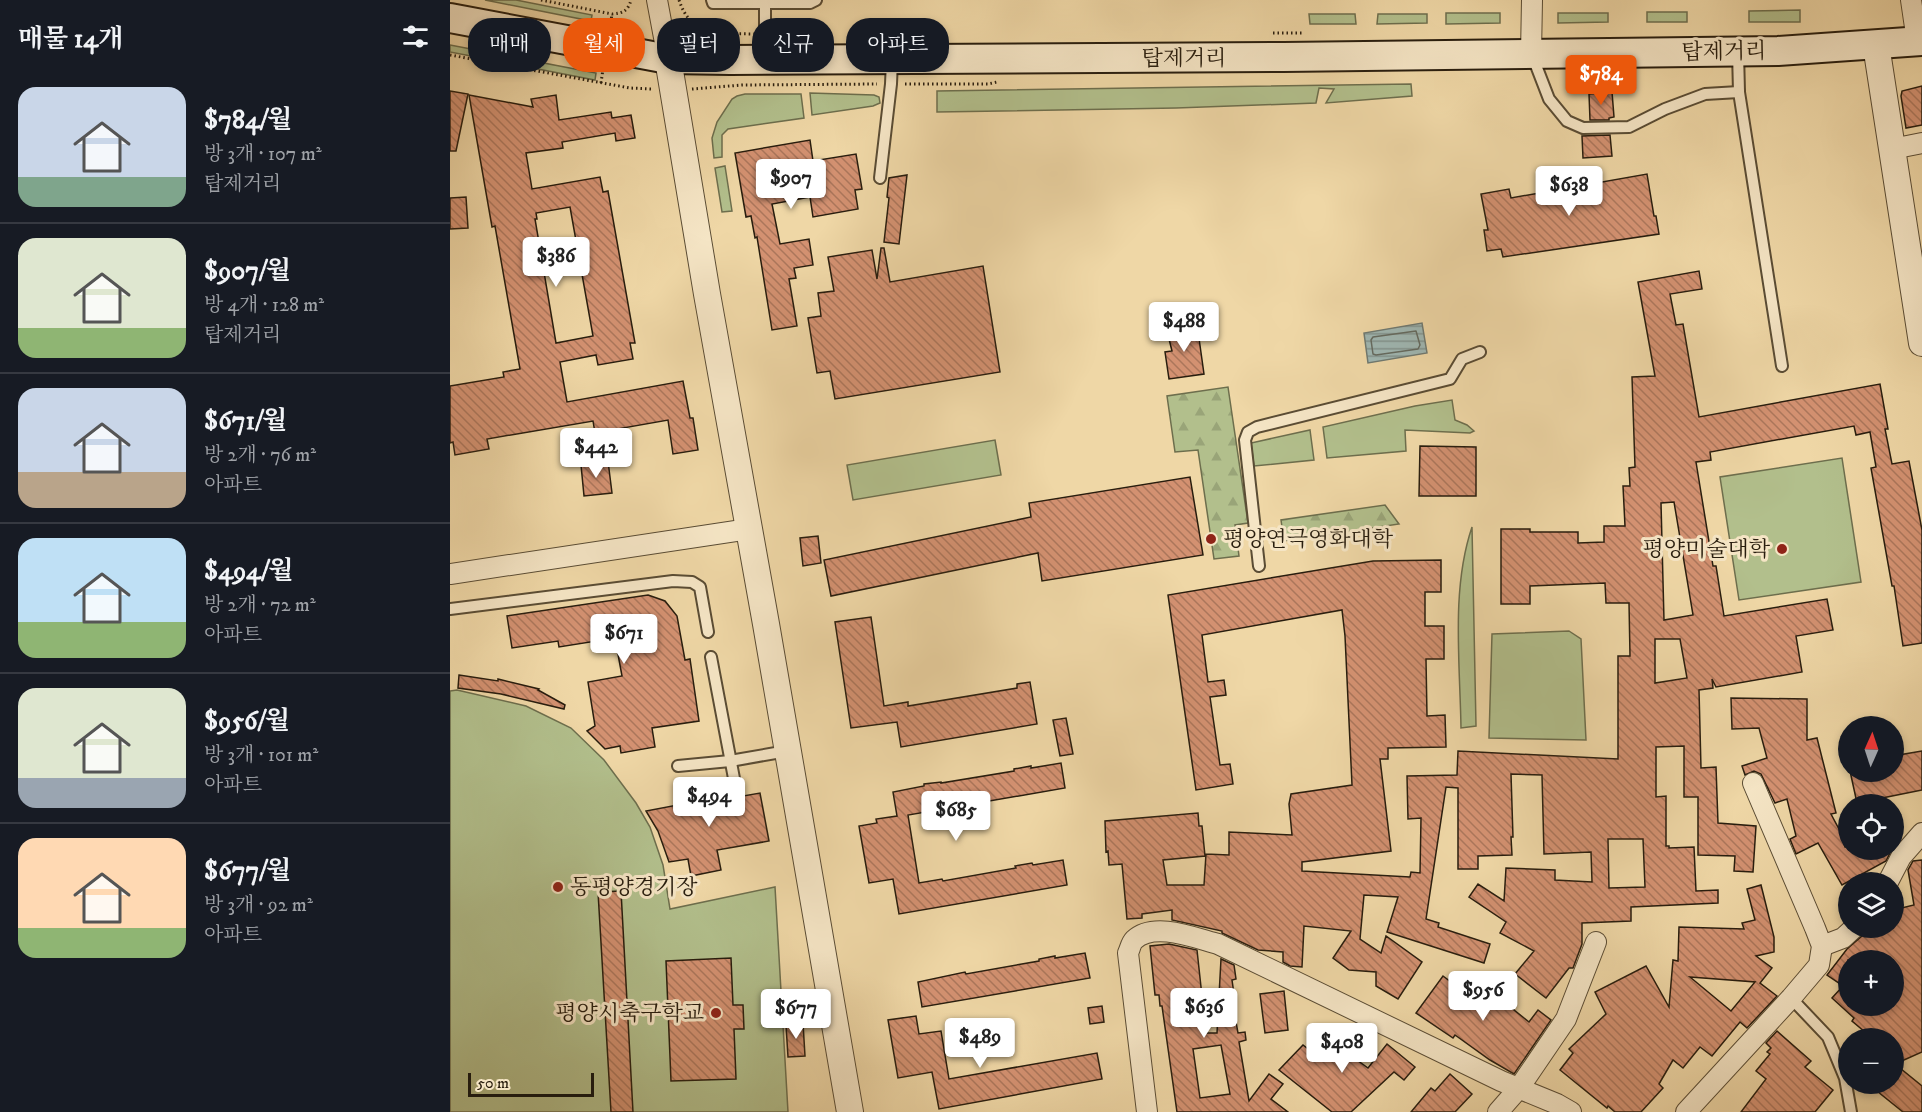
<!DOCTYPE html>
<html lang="ko">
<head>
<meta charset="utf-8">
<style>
	:root { --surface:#171b24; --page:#242831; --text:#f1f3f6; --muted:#9ea1a6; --line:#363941; --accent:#ea580c }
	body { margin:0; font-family:"IM FELL DW Pica","Noto Serif KR",serif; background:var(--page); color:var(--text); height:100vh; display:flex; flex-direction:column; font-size:22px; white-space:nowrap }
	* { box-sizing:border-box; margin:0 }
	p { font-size:20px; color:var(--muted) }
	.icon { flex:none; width:33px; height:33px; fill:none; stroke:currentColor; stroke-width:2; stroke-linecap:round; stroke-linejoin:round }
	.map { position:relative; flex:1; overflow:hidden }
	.drawer { display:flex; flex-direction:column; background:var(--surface); width:450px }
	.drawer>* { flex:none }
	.hud { position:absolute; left:18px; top:18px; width:570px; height:54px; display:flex; gap:12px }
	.needle { width:39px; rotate:3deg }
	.fabs { position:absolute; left:1388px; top:716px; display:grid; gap:12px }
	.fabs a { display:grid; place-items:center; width:66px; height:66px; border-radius:50%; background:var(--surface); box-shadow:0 3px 9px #0003; font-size:30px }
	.scale { position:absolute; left:18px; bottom:15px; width:126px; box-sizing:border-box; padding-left:6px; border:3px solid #281d0e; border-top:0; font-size:16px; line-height:21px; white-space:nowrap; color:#281d0e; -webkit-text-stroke:4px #f5e5c5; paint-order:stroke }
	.price { position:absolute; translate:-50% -51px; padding:0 14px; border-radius:6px; background:#fff; color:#222; font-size:20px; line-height:39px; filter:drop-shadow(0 2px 3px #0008) }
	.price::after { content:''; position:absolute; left:50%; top:36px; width:18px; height:14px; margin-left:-9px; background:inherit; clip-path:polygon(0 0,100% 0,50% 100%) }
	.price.active { background:var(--accent); color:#fff }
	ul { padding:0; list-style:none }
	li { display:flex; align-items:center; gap:18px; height:150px; padding:0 18px }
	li+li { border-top:2px solid var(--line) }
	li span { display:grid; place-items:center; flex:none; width:168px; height:120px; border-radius:18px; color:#555 }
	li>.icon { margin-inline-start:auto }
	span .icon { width:72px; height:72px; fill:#fffc; stroke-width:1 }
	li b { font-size:26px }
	h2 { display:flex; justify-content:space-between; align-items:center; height:72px; padding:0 18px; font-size:26px }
	.tag { padding:0 21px; border-radius:24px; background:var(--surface); box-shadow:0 3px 9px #0003; font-size:21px; line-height:54px }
	.tag.active { background:var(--accent); color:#fff }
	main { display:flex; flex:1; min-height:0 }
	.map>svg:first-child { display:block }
	.green { fill:#b2bf8c; stroke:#6d6e4d; stroke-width:1.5 }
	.forest { fill:url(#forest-firs); stroke:#6d6e4d; stroke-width:1.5 }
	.water { fill:url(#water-rules); stroke:#6f7971; stroke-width:1.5 }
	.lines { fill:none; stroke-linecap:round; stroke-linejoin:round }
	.shore { stroke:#646a60; stroke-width:1.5 }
	.building { fill:url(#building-back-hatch); stroke:#281d0e; stroke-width:1.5; fill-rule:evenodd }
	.service-casing { stroke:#5a4c34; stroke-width:14 }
	.minor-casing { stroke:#5a4c34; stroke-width:22 }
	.tertiary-casing { stroke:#5a4c34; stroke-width:28 }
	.secondary-casing { stroke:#281d0e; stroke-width:32 }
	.path { stroke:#281d0e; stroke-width:3; stroke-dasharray:1.5 3; stroke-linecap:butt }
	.service { stroke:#f5e5c5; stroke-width:10 }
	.minor { stroke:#f5e5c5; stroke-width:20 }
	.tertiary { stroke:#f5e5c5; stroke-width:26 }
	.secondary { stroke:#f5e5c5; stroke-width:28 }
	.poi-dot { fill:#8f2418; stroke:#f5e5c5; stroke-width:2 }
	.labels { text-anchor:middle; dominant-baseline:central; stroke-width:6; stroke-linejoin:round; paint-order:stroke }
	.street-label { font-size:22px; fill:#281d0e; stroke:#f5e5c5 }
	.poi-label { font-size:22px; fill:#281d0e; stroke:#f5e5c5; text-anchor:start }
</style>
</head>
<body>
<main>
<section class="drawer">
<h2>매물 14개<svg class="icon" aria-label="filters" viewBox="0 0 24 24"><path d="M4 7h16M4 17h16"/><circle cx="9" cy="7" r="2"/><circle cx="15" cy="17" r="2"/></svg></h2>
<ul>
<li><span style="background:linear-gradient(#c9d6e8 75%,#7fa58c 0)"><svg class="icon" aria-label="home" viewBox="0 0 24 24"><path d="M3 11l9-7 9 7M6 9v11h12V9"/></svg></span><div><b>$784/월</b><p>방 3개 · 107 m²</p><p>탑제거리</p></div></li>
<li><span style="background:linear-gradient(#dfe7d0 75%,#8fb573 0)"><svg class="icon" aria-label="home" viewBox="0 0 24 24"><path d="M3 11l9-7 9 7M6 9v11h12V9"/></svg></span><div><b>$907/월</b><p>방 4개 · 128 m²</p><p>탑제거리</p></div></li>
<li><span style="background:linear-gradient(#c9d6e8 70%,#b9a48a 0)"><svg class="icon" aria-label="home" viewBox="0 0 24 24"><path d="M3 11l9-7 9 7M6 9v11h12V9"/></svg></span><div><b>$671/월</b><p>방 2개 · 76 m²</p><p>아파트</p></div></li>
<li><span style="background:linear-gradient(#bfe0f5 70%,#8fb573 0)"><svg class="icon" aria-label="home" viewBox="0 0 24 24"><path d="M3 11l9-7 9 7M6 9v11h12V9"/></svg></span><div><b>$494/월</b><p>방 2개 · 72 m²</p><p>아파트</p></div></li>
<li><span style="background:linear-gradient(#dfe7d0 75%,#9aa5b1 0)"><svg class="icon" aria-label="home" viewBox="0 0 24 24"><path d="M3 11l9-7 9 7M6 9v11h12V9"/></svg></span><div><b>$956/월</b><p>방 3개 · 101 m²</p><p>아파트</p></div></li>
<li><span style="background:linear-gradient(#ffd9b3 75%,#8fb573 0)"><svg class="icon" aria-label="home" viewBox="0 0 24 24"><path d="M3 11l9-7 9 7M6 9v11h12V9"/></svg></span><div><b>$677/월</b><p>방 3개 · 92 m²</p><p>아파트</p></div></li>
</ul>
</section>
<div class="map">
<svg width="1472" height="1112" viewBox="0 0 1472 1112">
	<defs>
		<pattern id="forest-firs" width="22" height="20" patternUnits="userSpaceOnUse" patternTransform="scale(1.5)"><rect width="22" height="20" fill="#b2bf8c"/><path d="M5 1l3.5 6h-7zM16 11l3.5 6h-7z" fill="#99a478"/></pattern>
		<pattern id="water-rules" width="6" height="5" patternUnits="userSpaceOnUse" patternTransform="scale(1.5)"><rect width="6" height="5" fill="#9fb7b3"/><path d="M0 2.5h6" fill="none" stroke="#829490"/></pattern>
		<pattern id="building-back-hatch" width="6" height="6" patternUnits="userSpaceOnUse" patternTransform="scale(1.5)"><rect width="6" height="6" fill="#d39171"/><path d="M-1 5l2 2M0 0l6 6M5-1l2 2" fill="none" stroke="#ab765b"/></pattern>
	</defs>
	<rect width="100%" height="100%" fill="#efd7a6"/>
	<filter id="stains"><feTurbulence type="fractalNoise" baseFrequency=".00333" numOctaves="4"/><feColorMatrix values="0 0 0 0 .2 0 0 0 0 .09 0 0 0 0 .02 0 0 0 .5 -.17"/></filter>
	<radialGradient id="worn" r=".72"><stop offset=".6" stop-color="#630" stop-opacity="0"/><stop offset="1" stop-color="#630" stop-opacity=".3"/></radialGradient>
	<g class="green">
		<polygon points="35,0 66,0 142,15 141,21"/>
		<polygon points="1350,10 1350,22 1299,22 1299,11"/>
		<rect x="1197" y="12" width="40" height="10"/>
		<polygon points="996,13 1050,13 1050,23 996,24"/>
		<polygon points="1108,13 1158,13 1158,22 1108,23"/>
		<polygon points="859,14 905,14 906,24 860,24"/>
		<polygon points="928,14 977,14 977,23 927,24"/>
		<polygon points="0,45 146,73 145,80 0,52"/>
		<polygon points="961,84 962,96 876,103 884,89 869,88 866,103 726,108 487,112 487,91"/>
		<polygon points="360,93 424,95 429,97 430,103 423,106 362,115"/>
		<polygon points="295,94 351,94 354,118 278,129 272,135 272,157 264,158 262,138 267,122 282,99 287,96"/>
		<polygon points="275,166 282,211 272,212 265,168"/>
		<polygon points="1002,400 1005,420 1017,425 1024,431 1020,433 955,430 956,451 877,458 873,427 965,406"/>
		<polygon points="860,430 864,460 804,466 801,443"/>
		<polygon points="545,440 551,475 403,500 397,465"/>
		<polygon points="1392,458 1411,582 1289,600 1270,477"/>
		<path d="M 1022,527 L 1026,726 L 1011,728 C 1010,662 1001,589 1022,527 Z"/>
		<polygon points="1119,631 1131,639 1136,740 1039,738 1042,634"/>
		<polygon points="7,690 76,706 121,728 154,760 186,803 200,827 213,865 220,909 325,887 338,1112 0,1112 0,691"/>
	</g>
	<g class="forest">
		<polygon points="778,387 798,523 785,525 789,556 764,559 748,450 725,452 717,396"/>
		<polygon points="935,505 949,524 834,541 831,520"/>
	</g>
	<polygon class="water" points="972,323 977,353 918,363 914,333"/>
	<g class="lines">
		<polygon class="shore" points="966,331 970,345 968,349 926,355 923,354 921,340 923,337"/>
	</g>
	<g class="building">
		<polygon points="1472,86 1472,125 1456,128 1451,96 1452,91"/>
		<polygon points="0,91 18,94 6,151 0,151"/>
		<polygon points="1162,92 1164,117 1159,118 1159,120 1140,120 1139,94"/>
		<path d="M 19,95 L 83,107 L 81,99 L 106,95 L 109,120 L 161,112 L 162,118 L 181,115 L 185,138 L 166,141 L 165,133 L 112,142 L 113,148 L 76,153 L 82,189 L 150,177 L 153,192 L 158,191 L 185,343 L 180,343 L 183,359 L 148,365 L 146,355 L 110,362 L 117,402 L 233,381 L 240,418 L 243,418 L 248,450 L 223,454 L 218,420 L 145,433 L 143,421 L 37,439 L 39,449 L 5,455 L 3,442 L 0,443 L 0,386 L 54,377 L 53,372 L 70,369 L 45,226 L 42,227 ZM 120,207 L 143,336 L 106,343 L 85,219 L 87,219 L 86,213 Z"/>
		<polygon points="1160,135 1162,156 1133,158 1132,136"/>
		<polygon points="360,140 363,161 406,154 412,189 405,190 408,209 363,217 360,197 322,204 330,244 359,239 363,265 344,268 346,278 339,279 347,326 322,330 307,237 305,238 301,216 296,217 285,153"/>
		<polygon points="1197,174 1204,216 1206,216 1209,234 1053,257 1051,249 1037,251 1034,230 1038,230 1031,194 1059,189 1061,198"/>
		<polygon points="457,175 449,244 434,242 439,198 437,197 439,178"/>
		<polygon points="16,197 18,228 0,229 0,198"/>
		<polygon points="431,248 434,248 440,282 533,266 550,372 385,399 380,371 367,373 358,318 371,316 368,293 384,291 378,257 422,250 427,279"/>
		<path d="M 1249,271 L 1252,289 L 1220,294 L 1226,325 L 1233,324 L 1249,417 L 1430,384 L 1438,429 L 1435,429 L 1442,464 L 1459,461 L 1472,530 L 1472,643 L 1453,646 L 1444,586 L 1442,586 L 1421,468 L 1426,467 L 1420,432 L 1406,435 L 1404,426 L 1260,452 L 1261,460 L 1246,462 L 1263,566 L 1266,566 L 1274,616 L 1377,599 L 1383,630 L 1346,636 L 1352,672 L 1266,687 L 1262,679 L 1263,688 L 1249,690 L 1251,768 L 1266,767 L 1268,823 L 1306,826 L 1303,872 L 1284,871 L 1285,856 L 1248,855 L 1248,797 L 1234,797 L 1234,746 L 1206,747 L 1206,797 L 1216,796 L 1216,846 L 1219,846 L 1219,848 L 1244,847 L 1246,891 L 1268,890 L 1268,903 L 1181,907 L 1181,921 L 1132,923 L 1132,944 L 1123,968 L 1119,968 L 1096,998 L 1065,974 L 1084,951 L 1050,933 L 1056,922 L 1019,897 L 1028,884 L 1054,901 L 1056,868 L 1105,870 L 1105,880 L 1142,882 L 1141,852 L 1094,854 L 1092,775 L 1061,774 L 1063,837 L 1061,837 L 1062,855 L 1028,856 L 1028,869 L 1008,869 L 1008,788 L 996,787 L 976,919 L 989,923 L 988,927 L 1040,944 L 1034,963 L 937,932 L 948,897 L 914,895 L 910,939 L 931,953 L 936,936 L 972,962 L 948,999 L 926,986 L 926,972 L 899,970 L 883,958 L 901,931 L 854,926 L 852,967 L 840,966 L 833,962 L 833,952 L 808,950 L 772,933 L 772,931 L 722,920 L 722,910 L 692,914 L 692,918 L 677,919 L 672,864 L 659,865 L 658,851 L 656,852 L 655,821 L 748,813 L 749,826 L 752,826 L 755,856 L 713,860 L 717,885 L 754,885 L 756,854 L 779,855 L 779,832 L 842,835 L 839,804 L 841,794 L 902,785 L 895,636 L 892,610 L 752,635 L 758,682 L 774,680 L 776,695 L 760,697 L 770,765 L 780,764 L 783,784 L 746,790 L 718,595 L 923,561 L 991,560 L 991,592 L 975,592 L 975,626 L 994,626 L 994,659 L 976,659 L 977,716 L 995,715 L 996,747 L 938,748 L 938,759 L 930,759 L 941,851 L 852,862 L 852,871 L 960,877 L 961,872 L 970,873 L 971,818 L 958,819 L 957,776 L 1007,775 L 1008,751 L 1168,759 L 1168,656 L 1180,656 L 1179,603 L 1156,603 L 1155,583 L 1080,586 L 1080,604 L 1051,604 L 1051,529 L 1080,529 L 1080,532 L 1128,532 L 1128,543 L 1154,542 L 1154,526 L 1175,526 L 1173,486 L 1180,486 L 1179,468 L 1185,467 L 1182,377 L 1205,376 L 1188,282 ZM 1224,502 L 1243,615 L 1214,620 L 1211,503 ZM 1205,639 L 1230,639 L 1237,678 L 1205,683 ZM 1158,839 L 1193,839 L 1195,887 L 1159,888 Z"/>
		<polygon points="747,324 754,374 719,379 715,352 722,351 717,331"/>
		<polygon points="970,446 1026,447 1026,496 969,496"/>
		<polygon points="158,461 162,493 134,496 131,465"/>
		<polygon points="740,477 753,555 592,581 588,553 381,596 374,560 581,517 579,503"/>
		<polygon points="368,536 371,563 353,566 350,538"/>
		<polygon points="198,595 215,601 227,616 235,660 240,659 249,721 202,728 205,747 171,753 170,746 155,749 137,731 145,726 138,682 172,676 165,638 109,647 108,641 62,648 57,616"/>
		<polygon points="421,617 434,706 458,702 458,706 567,688 567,684 580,682 587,724 451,747 447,722 401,728 385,622"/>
		<polygon points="9,675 48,681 48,679 89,689 88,690 115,705 114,709 51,694 8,688"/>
		<polygon points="1281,698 1357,699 1357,740 1367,738 1386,813 1381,814 1390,831 1395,847 1398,847 1398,849 1442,849 1436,861 1392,885 1368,843 1346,854 1340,839 1346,836 1337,799 1325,803 1311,774 1304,771 1295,775 1292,766 1317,758 1309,728 1282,729"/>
		<polygon points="616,718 623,754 610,756 603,720"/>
		<polygon points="1472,751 1472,790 1407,803 1400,771 1443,771 1443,756"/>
		<polygon points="611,763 615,788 458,815 469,883 492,879 493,881 566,868 565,866 582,863 583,865 613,860 617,885 449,914 443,879 419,883 409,826 427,823 426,819 447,816 443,792 474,786 474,784 491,782 491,783 564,771 564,769 581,766 581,768"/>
		<polygon points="256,787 259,802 310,793 319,841 267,850 271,870 241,876 238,859 219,862 208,831 196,811 228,805 226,793"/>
		<path d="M 1472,860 L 1472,1052 L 1445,1064 L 1472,1086 L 1472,1112 L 1453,1112 L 1417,1083 L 1443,1083 L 1443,1038 L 1410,1038 L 1415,1032 L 1402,1021 L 1404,1018 L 1382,998 L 1393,986 L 1377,975 L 1397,949 L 1413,935 L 1417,927 L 1443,927 L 1443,910 L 1464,905 L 1458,870 L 1463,861 ZM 1398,960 L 1443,960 L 1443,1005 L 1398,1005 Z"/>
		<path d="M 1311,885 L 1324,937 L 1324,952 L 1306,956 L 1322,968 L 1310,983 L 1327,996 L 1297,1028 L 1290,1022 L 1262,1056 L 1250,1047 L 1233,1068 L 1223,1060 L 1209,1084 L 1213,1088 L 1191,1112 L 1165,1112 L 1158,1106 L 1157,1108 L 1110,1070 L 1123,1053 L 1119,1049 L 1156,1014 L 1145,992 L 1196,966 L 1219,1007 L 1223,960 L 1228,961 L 1229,927 L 1294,929 L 1292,923 L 1305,920 L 1297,889 ZM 1240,977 L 1305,982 L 1281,1011 Z"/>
		<polygon points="171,891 183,1112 161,1112 148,892"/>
		<path d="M 719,944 L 747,950 L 756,1033 L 767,1033 L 771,959 L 784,965 L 786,979 L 782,980 L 784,994 L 781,995 L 788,1033 L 795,1032 L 796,1040 L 789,1042 L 799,1101 L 819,1074 L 833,1084 L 821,1099 L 838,1112 L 727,1112 L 712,1006 L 710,1006 L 709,995 L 705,995 L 700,946 ZM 771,1045 L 780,1094 L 750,1098 L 743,1049 Z"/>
		<polygon points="635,953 640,978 472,1007 468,982 515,972 516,974 589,961 589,959 605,956 605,958"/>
		<polygon points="281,958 283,1005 293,1005 294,1029 284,1029 286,1079 221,1081 216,961"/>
		<polygon points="993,976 1013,991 1023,977 1079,1022 1088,1010 1101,1020 1064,1074 1040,1060 1005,1035 1003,1038 966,1013"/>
		<polygon points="834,991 838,1030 815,1033 810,994"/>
		<polygon points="652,1006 654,1022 640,1024 638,1008"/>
		<polygon points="466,1016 469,1034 491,1031 499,1079 647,1053 652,1079 489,1109 482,1072 448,1078 438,1020"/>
		<polygon points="353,1023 355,1056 338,1057 336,1025"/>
		<polygon points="1327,1031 1361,1061 1355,1067 1383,1090 1365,1112 1291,1112 1316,1079 1306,1071 1320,1054 1317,1052 1321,1048 1316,1043"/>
		<polygon points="874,1036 918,1068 937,1044 965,1067 954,1080 944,1072 901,1112 882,1112 829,1070 853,1045 862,1052"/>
		<polygon points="1000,1074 1022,1094 1005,1112 961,1112 981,1088 985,1091"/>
	</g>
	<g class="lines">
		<defs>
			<g id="service">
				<polyline points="262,0 263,3 360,3 366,0"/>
				<polyline points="1288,52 1289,92 1332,366"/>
				<polyline points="1082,55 1099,99 1117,121 1133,128 1179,127 1215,109 1255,94 1289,92"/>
				<polyline points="315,60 315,3"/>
				<polyline points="430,178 441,84 442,60"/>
				<polyline points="809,566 795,440 798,432 807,427 1000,379 1012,359 1030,352"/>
				<polyline points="0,609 223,581 242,582 250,587 258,632"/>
				<polyline points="261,657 286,789"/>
				<polyline points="228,766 280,761 337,751"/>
				<polyline points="1341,998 1378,1037 1395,1078 1401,1112"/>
			</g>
			<g id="minor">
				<polyline points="207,0 218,59"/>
				<polyline points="1461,0 1467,41"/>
				<polyline points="1081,54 1082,0"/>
				<polyline points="1442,149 1472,143"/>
				<polyline points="0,574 299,529"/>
				<polyline points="1438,882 1451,857 1472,833"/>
				<polyline points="1372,946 1393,938 1405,927"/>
				<path d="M 697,1112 L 678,953 C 680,949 681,943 684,940 C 704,921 745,938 768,944 L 1051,1081 L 1107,1104 L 1121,1112"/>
				<polyline points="1048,1112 1069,1088 1116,1019 1146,942"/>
				<polyline points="1236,1112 1341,998 1369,965 1372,946 1365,928 1303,783"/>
			</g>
			<g id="tertiary">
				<polyline points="1426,45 1472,343"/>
				<polyline points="218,59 257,294 316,624 400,1112"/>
			</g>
			<polyline id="secondary" points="0,18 218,59 280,60 834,57 1328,51 1472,41"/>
		</defs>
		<use href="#service" class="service-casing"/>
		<use href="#minor" class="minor-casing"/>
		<use href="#tertiary" class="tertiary-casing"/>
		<use href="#secondary" class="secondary-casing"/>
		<g class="path">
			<path d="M 91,0 L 162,14 C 173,13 178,11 181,0"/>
			<path d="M 229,0 C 242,39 270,33 304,34"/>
			<polyline points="160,27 162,14"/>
			<polyline points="823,33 853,33"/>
			<polyline points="0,55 180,88 202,89"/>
			<polyline points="151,83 153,69"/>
			<polyline points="455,84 538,84 547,82"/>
			<polyline points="242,89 292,85 427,84"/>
		</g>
		<use href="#service" class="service"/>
		<use href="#minor" class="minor"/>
		<use href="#tertiary" class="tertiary"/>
		<use href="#secondary" class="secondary"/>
	</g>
	<g class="poi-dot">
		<circle cx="761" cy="539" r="6"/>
		<circle cx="1332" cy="549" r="6"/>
		<circle cx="108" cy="887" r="6"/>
		<circle cx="266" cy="1013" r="6"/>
	</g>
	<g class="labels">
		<g class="street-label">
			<text transform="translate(1274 52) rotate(-1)">탑제거리</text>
			<text x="734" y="58">탑제거리</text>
		</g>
		<g class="poi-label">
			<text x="773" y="539">평양연극영화대학</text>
			<text x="1320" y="549" text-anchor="end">평양미술대학</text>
			<text x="120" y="887">동평양경기장</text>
			<text x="254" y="1013" text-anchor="end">평양시축구학교</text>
		</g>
	</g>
	<rect width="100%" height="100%" filter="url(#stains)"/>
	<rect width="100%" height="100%" fill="url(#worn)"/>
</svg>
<div class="fabs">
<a><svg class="needle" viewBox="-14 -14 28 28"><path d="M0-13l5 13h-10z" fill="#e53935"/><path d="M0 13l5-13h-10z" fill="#9ea1a6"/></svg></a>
<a><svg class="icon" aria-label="locate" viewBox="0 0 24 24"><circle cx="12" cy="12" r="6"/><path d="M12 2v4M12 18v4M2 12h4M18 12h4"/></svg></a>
<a><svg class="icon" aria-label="layers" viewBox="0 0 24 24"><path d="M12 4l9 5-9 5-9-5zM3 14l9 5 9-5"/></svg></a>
<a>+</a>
<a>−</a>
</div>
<div class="scale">50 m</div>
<b class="price active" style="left:1151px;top:106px">$784</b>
<b class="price" style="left:341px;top:210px">$907</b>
<b class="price" style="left:1119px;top:217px">$638</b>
<b class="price" style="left:106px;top:288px">$386</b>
<b class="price" style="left:734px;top:353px">$488</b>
<b class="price" style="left:146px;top:479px">$442</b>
<b class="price" style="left:174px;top:665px">$671</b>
<b class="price" style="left:259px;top:828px">$494</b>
<b class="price" style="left:506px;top:842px">$685</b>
<b class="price" style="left:1033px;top:1022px">$956</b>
<b class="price" style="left:754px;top:1039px">$636</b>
<b class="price" style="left:346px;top:1040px">$677</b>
<b class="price" style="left:530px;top:1069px">$489</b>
<b class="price" style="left:892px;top:1074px">$408</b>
<div class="hud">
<a class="tag">매매</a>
<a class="tag active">월세</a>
<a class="tag">필터</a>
<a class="tag">신규</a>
<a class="tag">아파트</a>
</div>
</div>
</main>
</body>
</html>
